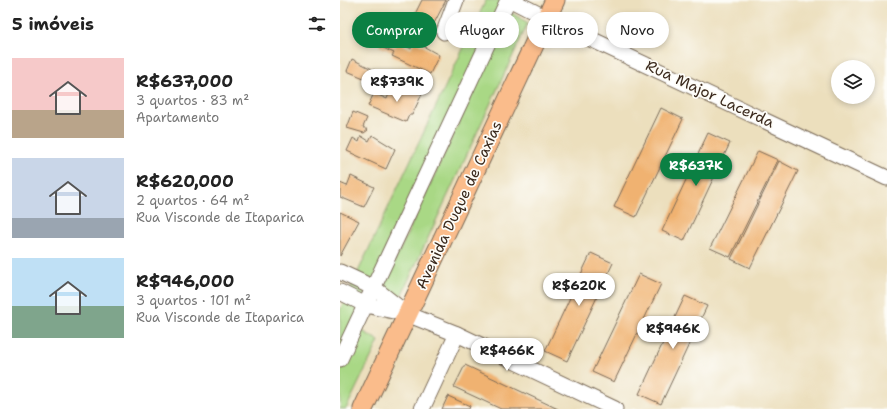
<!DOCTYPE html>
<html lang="pt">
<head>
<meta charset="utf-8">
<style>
	:root { --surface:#fff; --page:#f2f2f2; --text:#222; --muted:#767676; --accent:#0b8043 }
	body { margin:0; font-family:"Shantell Sans",sans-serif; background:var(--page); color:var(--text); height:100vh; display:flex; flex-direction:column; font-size:15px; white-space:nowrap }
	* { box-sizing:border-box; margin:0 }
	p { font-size:13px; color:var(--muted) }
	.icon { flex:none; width:22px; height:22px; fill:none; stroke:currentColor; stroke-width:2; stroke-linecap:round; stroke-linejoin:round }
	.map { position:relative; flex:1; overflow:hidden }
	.drawer { display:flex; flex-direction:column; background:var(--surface); width:340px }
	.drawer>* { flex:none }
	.banner { position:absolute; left:12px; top:12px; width:380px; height:36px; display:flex; gap:8px }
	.buttons { position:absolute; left:491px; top:60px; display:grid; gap:8px }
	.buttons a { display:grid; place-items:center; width:44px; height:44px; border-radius:50%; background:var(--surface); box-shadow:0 2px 6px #0003; font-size:20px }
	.price { position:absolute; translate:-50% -34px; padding:0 9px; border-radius:14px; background:#fff; color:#222; font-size:13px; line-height:26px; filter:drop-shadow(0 1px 2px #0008) }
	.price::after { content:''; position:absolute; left:50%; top:24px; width:12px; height:9px; margin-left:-6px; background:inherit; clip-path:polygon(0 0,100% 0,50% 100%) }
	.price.active { background:var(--accent); color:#fff }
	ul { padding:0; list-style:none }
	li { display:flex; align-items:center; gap:12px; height:100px; padding:0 12px }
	li span { display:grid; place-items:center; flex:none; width:112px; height:80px; border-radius:0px; color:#555 }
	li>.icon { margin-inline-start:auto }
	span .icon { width:48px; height:48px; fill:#fffc; stroke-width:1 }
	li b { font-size:17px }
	h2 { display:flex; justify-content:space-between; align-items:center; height:48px; padding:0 12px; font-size:17px }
	.tag { padding:0 14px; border-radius:18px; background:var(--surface); box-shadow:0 2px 6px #0003; font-size:14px; line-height:36px }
	.tag.active { background:var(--accent); color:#fff }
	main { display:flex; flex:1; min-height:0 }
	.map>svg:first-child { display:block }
	.green { fill:#a9d885; stroke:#728152 }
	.building { fill:#f0b271 }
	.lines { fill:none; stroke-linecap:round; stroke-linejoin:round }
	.minor-casing { stroke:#796956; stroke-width:17 }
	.major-casing { stroke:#796956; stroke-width:21 }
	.minor { stroke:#fff; stroke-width:15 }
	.major { stroke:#fabc8b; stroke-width:19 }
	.labels { text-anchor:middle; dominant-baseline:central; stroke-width:3.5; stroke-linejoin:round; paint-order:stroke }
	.street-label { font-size:15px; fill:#3b2a1e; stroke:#fdfcf7 }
</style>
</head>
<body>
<main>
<section class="drawer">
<h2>5 imóveis<svg class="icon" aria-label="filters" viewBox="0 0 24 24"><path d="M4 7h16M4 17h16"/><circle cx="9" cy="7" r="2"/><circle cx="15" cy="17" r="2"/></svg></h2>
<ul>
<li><span style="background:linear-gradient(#f6c9c9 65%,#b9a48a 0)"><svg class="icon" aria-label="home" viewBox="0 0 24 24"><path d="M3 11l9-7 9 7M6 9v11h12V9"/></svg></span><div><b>R$637,000</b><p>3 quartos · 83 m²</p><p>Apartamento</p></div></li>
<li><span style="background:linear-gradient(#c9d6e8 75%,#9aa5b1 0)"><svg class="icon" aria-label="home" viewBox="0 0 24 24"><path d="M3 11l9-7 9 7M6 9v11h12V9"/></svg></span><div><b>R$620,000</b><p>2 quartos · 64 m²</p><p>Rua Visconde de Itaparica</p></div></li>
<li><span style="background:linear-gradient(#bfe0f5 60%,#7fa58c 0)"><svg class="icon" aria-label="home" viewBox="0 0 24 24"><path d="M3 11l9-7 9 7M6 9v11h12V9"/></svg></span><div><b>R$946,000</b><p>3 quartos · 101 m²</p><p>Rua Visconde de Itaparica</p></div></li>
</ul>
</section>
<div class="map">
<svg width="547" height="409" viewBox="0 0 547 409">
	<rect width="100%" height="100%" fill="#fdfcf7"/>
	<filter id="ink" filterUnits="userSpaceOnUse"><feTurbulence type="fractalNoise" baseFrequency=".025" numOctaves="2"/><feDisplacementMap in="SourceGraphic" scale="8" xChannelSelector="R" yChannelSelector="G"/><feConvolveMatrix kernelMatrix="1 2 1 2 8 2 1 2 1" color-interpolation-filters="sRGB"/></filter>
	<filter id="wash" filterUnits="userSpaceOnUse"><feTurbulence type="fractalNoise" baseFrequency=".012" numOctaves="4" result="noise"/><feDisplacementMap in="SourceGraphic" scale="16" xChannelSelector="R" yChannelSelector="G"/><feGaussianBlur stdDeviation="0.9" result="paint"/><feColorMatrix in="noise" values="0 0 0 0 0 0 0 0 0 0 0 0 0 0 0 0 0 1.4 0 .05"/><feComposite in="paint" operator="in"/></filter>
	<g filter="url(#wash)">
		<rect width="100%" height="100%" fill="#ecdfbd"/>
		<g class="green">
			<polygon points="146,0 168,0 16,327 39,341 6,409 0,409 0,310"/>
			<polygon points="170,12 188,23 61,296 42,289"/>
		</g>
		<g id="blocks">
			<g class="building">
				<polygon points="82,0 106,0 87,37 68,28"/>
				<polygon points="42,40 55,47 57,41 71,49 74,41 99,55 90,74 52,56 54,53 39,46"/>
				<polygon points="12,59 36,71 31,81 7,71"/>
				<polygon points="57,85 82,94 72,115 69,115 66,122 28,106 34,93 47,99 50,91 54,93"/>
				<polygon points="321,108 343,119 296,217 274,207"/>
				<polygon points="13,112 27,118 23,127 28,130 24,133 7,128"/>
				<polygon points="368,133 390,143 344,241 322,231"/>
				<polygon points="32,135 55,149 46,169 7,151 13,138 19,142 21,136 29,141"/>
				<polygon points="418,151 438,160 390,257 370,248"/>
				<polygon points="439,161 458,171 410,268 391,259"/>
				<polygon points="11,176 34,187 24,207 0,197 0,183 7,186"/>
				<polygon points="0,212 19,221 0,256"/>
				<polygon points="251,253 273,263 227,361 205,351"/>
				<polygon points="299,274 321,284 274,382 252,372"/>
				<polygon points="345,296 367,306 321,404 299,394"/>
				<polygon points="125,365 218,409 161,409 114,387"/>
				<polygon points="108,396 130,406 129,409 102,409"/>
			</g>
		</g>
	</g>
	<g filter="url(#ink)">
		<use href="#blocks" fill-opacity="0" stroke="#796956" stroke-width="1"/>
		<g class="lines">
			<defs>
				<g id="minor">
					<polyline points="171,0 206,18 547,178"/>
					<polyline points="104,32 116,0"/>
					<polyline points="0,272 34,288 63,311"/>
					<polyline points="0,292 26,305 67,314 117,334 275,409"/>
					<polyline points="0,359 168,0"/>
					<polyline points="82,409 117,334"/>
				</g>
				<polyline id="major" points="23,409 215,0"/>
			</defs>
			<use href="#minor" class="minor-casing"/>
			<use href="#major" class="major-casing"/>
			<use href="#minor" class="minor"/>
			<use href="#major" class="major"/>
		</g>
	</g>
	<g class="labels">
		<g class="street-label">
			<text transform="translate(370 94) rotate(25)">Rua Major Lacerda</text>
			<text transform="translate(119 205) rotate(-65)">Avenida Duque de Caxias</text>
		</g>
	</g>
</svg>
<div class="buttons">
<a><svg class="icon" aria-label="layers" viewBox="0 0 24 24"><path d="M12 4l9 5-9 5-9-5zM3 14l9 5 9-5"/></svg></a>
</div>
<b class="price" style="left:57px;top:103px">R$739K</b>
<b class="price active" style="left:356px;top:187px">R$637K</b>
<b class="price" style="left:239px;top:307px">R$620K</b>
<b class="price" style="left:333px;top:350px">R$946K</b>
<b class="price" style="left:167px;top:372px">R$466K</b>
<div class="banner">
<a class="tag active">Comprar</a>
<a class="tag">Alugar</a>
<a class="tag">Filtros</a>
<a class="tag">Novo</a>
</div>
</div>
</main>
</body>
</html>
